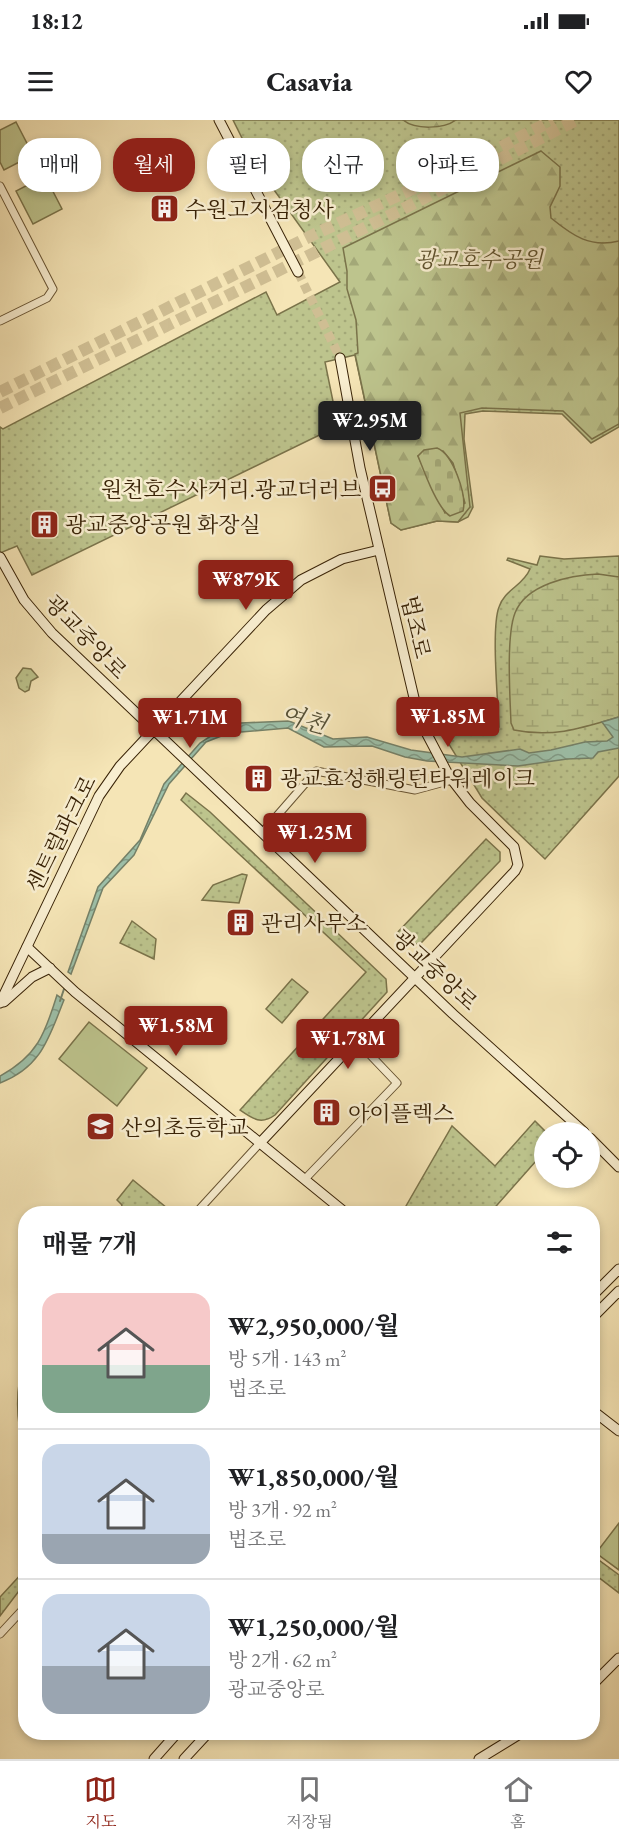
<!DOCTYPE html>
<html lang="ko">
<head>
<meta charset="utf-8">
<style>
	:root { --surface:#fff; --page:#f2f2f2; --text:#202124; --muted:#757577; --line:#e0e0e0; --accent:#8f2418 }
	body { margin:0; font-family:"EB Garamond","Noto Serif KR",serif; background:var(--page); color:var(--text); height:100vh; display:flex; flex-direction:column; font-size:22px; white-space:nowrap }
	* { box-sizing:border-box; margin:0 }
	p { font-size:20px; color:var(--muted) }
	.icon { flex:none; width:33px; height:33px; fill:none; stroke:currentColor; stroke-width:2; stroke-linecap:round; stroke-linejoin:round }
	.map { position:relative; flex:1; overflow:hidden }
	.sheet { position:absolute; left:18px; top:1086px; width:582px; height:534px; display:flex; flex-direction:column; background:var(--surface); border-radius:24px; box-shadow:0 3px 9px #0003 }
	.sheet>* { flex:none }
	.hud { position:absolute; left:18px; top:18px; width:584px; height:54px; display:flex; gap:12px }
	.tools { position:absolute; left:534px; top:1002px; display:grid; gap:12px }
	.tools a { display:grid; place-items:center; width:66px; height:66px; border-radius:50%; background:var(--surface); box-shadow:0 3px 9px #0003; font-size:30px }
	.price { position:absolute; translate:-50% -51px; padding:0 14px; border-radius:6px; background:var(--accent); color:#fff; font-size:20px; line-height:39px; filter:drop-shadow(0 2px 3px #0008) }
	.price::after { content:''; position:absolute; left:50%; top:36px; width:18px; height:14px; margin-left:-9px; background:inherit; clip-path:polygon(0 0,100% 0,50% 100%) }
	.price.on { background:#222; color:#fff }
	ul { padding:0; list-style:none }
	li { display:flex; align-items:center; gap:18px; height:150px; padding:0 24px }
	li+li { border-top:2px solid var(--line) }
	li span { display:grid; place-items:center; flex:none; width:168px; height:120px; border-radius:18px; color:#555 }
	li>.icon { margin-inline-start:auto }
	span .icon { width:72px; height:72px; fill:#fffc; stroke-width:1 }
	li b { font-size:26px }
	h2 { display:flex; justify-content:space-between; align-items:center; height:72px; padding:0 24px; font-size:26px }
	.chip { padding:0 21px; border-radius:24px; background:var(--surface); box-shadow:0 3px 9px #0003; font-size:21px; line-height:54px }
	.chip.on { background:var(--accent); color:#fff }
	.status { display:flex; justify-content:space-between; align-items:center; height:42px; padding:0 30px; background:var(--surface); direction:ltr }
	.status svg { height:16px; fill:currentColor }
	header { display:flex; justify-content:space-between; align-items:center; height:78px; padding:0 24px; background:var(--surface); font-size:27px; font-weight:800 }
	.tabs { display:flex; justify-content:space-around; align-items:center; height:84px; border-top:2px solid var(--line); background:var(--surface); font-size:16px; color:var(--muted) }
	.tabs a { display:grid; justify-items:center; gap:3px }
	.tabs .on { color:var(--accent) }
	.map>svg:first-child { display:block }
	.grass { fill:url(#grass-dots); stroke:#7a734a; stroke-width:1.5 }
	.forest { fill:url(#forest-firs); stroke:#7a734a; stroke-width:1.5; fill-rule:evenodd }
	.wetland { fill:url(#wetland-marsh); stroke:#7a734a; stroke-width:1.5 }
	.cemetery { fill:url(#cemetery-stones); stroke:#7a734a; stroke-width:1.5 }
	.pitch { fill:#bdc48d; stroke:#7a734a; stroke-width:1.5 }
	.water { fill:url(#water-waves); stroke:#758168; stroke-width:1.5 }
	.lines { fill:none; stroke-linecap:round; stroke-linejoin:round }
	.stream { stroke:#758168; stroke-width:2 }
	.secondary-tunnel { stroke:#cfbe93; stroke-width:9; stroke-dasharray:9 4.5; stroke-linecap:butt }
	.highway-tunnel { stroke:#cfbe93; stroke-width:12; stroke-dasharray:12 6; stroke-linecap:butt }
	.street-casing { stroke:#675332; stroke-width:9 }
	.secondary-casing { stroke:#382206; stroke-width:11 }
	.street { stroke:#f8eed0; stroke-width:7 }
	.secondary { stroke:#f8eed0; stroke-width:9 }
	.labels { text-anchor:middle; dominant-baseline:central; stroke-width:5; stroke-linejoin:round; paint-order:stroke }
	.poi-label { font-size:22px; fill:#382206; stroke:#f8eed0; text-anchor:start }
	.park-label { font-size:22px; font-style:italic; fill:#60532e; stroke:#f8eed0 }
	.street-label { font-size:22px; fill:#382206; stroke:#f8eed0 }
	.water-label { font-size:24px; font-style:italic; fill:#565137; stroke:#f8eed0 }
</style>
</head>
<body>
<div class="status"><b>18:12</b><svg viewBox="0 0 49 12"><path d="M0 12V9h3v3zM5 12V6h3v6zM10 12V3h3v9zM15 12V0h3v12zM26 1h20v11H26zM47 4h2v5h-2z"/></svg></div>
<header><svg class="icon" aria-label="menu" viewBox="0 0 24 24"><path d="M4 6h16M4 12h16M4 18h16"/></svg>Casavia<svg class="icon" aria-label="heart" viewBox="0 0 24 24"><path d="M12 20l-8-8c-3-5 5-10 8-4 3-6 11-1 8 4z"/></svg></header>
<div class="map">
<svg width="619" height="1639" viewBox="0 0 619 1639">
	<defs>
		<pattern id="grass-dots" width="8" height="8" patternUnits="userSpaceOnUse" patternTransform="scale(1.5)"><rect width="8" height="8" fill="#bdc48d"/><path d="M2 2h.1M6 6h.1" fill="none" stroke="#a3a878" stroke-width="1.8" stroke-linecap="round"/></pattern>
		<pattern id="forest-firs" width="22" height="20" patternUnits="userSpaceOnUse" patternTransform="scale(1.5)"><rect width="22" height="20" fill="#bdc48d"/><path d="M5 1l3.5 6h-7zM16 11l3.5 6h-7z" fill="#a3a878"/></pattern>
		<pattern id="wetland-marsh" width="20" height="14" patternUnits="userSpaceOnUse" patternTransform="scale(1.5)"><rect width="20" height="14" fill="#bdc48d"/><path d="M1 5h8M5 5V1M11 12h8M15 12V8" fill="none" stroke="#a3a878"/></pattern>
		<pattern id="cemetery-stones" width="16" height="16" patternUnits="userSpaceOnUse" patternTransform="scale(1.5)"><rect width="16" height="16" fill="#bdc48d"/><path d="M2 7V4a2 2 0 0 1 4 0v3zM10 15v-3a2 2 0 0 1 4 0v3z" fill="#a3a878"/></pattern>
		<pattern id="water-waves" width="16" height="10" patternUnits="userSpaceOnUse" patternTransform="scale(1.5)"><rect width="16" height="10" fill="#9dc0a9"/><path d="M0 5q4-4 8 0t8 0" fill="none" stroke="#819c88"/></pattern>
	</defs>
	<rect width="100%" height="100%" fill="#f5e5b6"/>
	<filter id="stains"><feTurbulence type="fractalNoise" baseFrequency=".00333" numOctaves="4"/><feColorMatrix values="0 0 0 0 .2 0 0 0 0 .09 0 0 0 0 .02 0 0 0 .5 -.17"/></filter>
	<radialGradient id="worn" r=".72"><stop offset=".6" stop-color="#630" stop-opacity="0"/><stop offset="1" stop-color="#630" stop-opacity=".3"/></radialGradient>
	<g class="grass">
		<polygon points="233,0 619,0 619,307 591,323 562,294 483,291 465,294 464,319 473,387 468,397 458,402 437,401 401,410 391,403 355,235 325,242 338,306 32,455 17,426 0,433 0,307 3,309 266,172 277,195 340,162 254,42"/>
		<path d="M 540,436 L 564,439 L 619,436 L 619,656 L 545,739 L 482,678 L 439,608 L 499,607 C 498,581 491,508 499,487 C 505,469 523,466 530,449 L 507,440 L 508,438 L 537,445 Z"/>
		<polygon points="23,548 31,549 38,557 31,561 29,570 25,572 19,568 16,558"/>
		<path d="M 186,673 L 210,692 L 386,859 L 387,872 L 275,995 C 261,1005 253,999 240,990 L 366,852 L 181,680 Z"/>
		<polygon points="486,719 500,732 500,741 421,823 411,825 397,813"/>
		<polygon points="242,754 247,755 239,783 202,780 213,765"/>
		<polygon points="132,801 156,819 154,839 120,823"/>
		<polygon points="292,859 308,872 282,903 266,889"/>
		<polygon points="535,1001 546,1012 544,1032 490,1093 402,1093 452,1006 495,1046"/>
		<polygon points="133,1060 173,1093 119,1093 122,1085 117,1080"/>
		<path d="M 25,1238 L 25,1335 C 16,1302 14,1270 25,1238 Z"/>
		<polygon points="592,1435 619,1455 619,1473 593,1453"/>
		<polygon points="25,1450 25,1463 0,1496 0,1477"/>
	</g>
	<g class="forest">
		<path d="M 403,0 L 456,0 C 444,9 415,10 403,0 Z"/>
		<path d="M 541,31 L 560,47 L 560,66 L 550,87 L 551,98 C 573,116 590,128 619,121 L 619,304 L 592,319 L 563,291 L 482,288 L 460,293 L 470,387 L 458,402 L 437,401 L 401,410 L 391,403 L 355,234 L 358,233 L 356,200 L 347,169 L 347,151 L 343,128 ZM 443,331 L 453,343 L 465,383 L 445,393 L 418,336 Z"/>
	</g>
	<path class="wetland" d="M 598,454 L 619,457 L 619,597 C 582,608 553,618 514,610 L 511,603 C 510,577 506,516 515,493 C 526,464 571,455 598,454 Z"/>
	<path class="cemetery" d="M 437,328 C 453,334 467,375 463,391 L 450,396 C 437,388 424,351 418,336 L 424,330 Z"/>
	<g class="pitch">
		<polygon points="16,2 33,35 4,50 0,42 0,10"/>
		<polygon points="45,56 62,89 33,104 16,71"/>
		<polygon points="89,902 147,948 117,986 59,939"/>
		<polygon points="619,1403 619,1450 596,1433"/>
	</g>
	<g class="water">
		<polygon points="619,597 619,628 598,632 593,638 567,639 518,646 427,641 405,637 372,626 324,627 288,608 229,613 206,622 169,664 134,735 103,768 71,854 68,852 98,767 140,720 164,664 200,623 223,608 241,603 289,601 333,619 367,617 411,630 462,637 520,629 529,633 551,630 585,622 607,621 613,617 602,602"/>
		<path d="M 57,875 L 64,880 C 49,917 42,947 0,963 L 0,956 C 37,936 45,914 57,875 Z"/>
	</g>
	<g class="lines">
		<polyline class="stream" points="60,881 65,866"/>
		<polyline class="secondary-tunnel" points="298,152 340,238"/>
		<g class="highway-tunnel">
			<polyline points="0,272 315,114 486,35 553,0"/>
			<polyline points="0,288 403,89 576,0"/>
		</g>
		<defs>
			<g id="street">
				<polyline points="0,66 53,169 47,178 0,201"/>
				<polyline points="262,713 316,651 415,670 452,660"/>
				<polyline points="305,1059 397,963 357,921"/>
				<polyline points="195,1094 260,1023"/>
				<polyline points="0,1514 26,1486"/>
			</g>
			<g id="secondary">
				<polyline points="219,0 298,152"/>
				<polyline points="0,437 24,480 52,513 453,894 584,1012"/>
				<polyline points="27,827 75,872 347,1094"/>
				<polyline points="4,882 32,857 50,848"/>
				<polyline points="0,883 99,676 120,646 266,490 301,460 342,439 379,430"/>
				<polyline points="590,1018 619,1047"/>
				<polyline points="260,1023 515,751 518,745 514,727 470,683 449,656 419,599 360,348 340,238"/>
				<polyline points="592,1176 619,1149"/>
				<polyline points="592,1198 619,1171"/>
				<polyline points="592,1290 619,1311"/>
				<polyline points="592,1565 619,1538"/>
				<polyline points="154,1639 178,1612"/>
				<polyline points="184,1639 209,1612"/>
				<polyline points="479,1639 523,1612"/>
			</g>
		</defs>
		<use href="#street" class="street-casing"/>
		<use href="#secondary" class="secondary-casing"/>
		<use href="#street" class="street"/>
		<use href="#secondary" class="secondary"/>
	</g>
	<defs>
		<symbol id="building-square" viewBox="-11 -11 22 22"><rect x="-9" y="-9" width="18" height="18" rx="4" fill="#8f2418" stroke="#f8eed0"/><path d="M-4-6H4V6H1V3H-1V6H-4ZM-2.5-4.3h1.7v1.8h-1.7ZM.8-4.3h1.7v1.8H.8ZM-2.5-1h1.7V.8h-1.7ZM.8-1h1.7V.8H.8Z" fill="#fff"/></symbol>
		<symbol id="bus-square" viewBox="-11 -11 22 22"><rect x="-9" y="-9" width="18" height="18" rx="4" fill="#8f2418" stroke="#f8eed0"/><path d="M-5-6H5V4H4V6H2V4H-2V6H-4V4H-5ZM-3.5-4V0h7V-4ZM-3.5 1.2v1.5H-2V1.2ZM2 1.2v1.5H3.5V1.2Z" fill="#fff"/></symbol>
		<symbol id="school-square" viewBox="-11 -11 22 22"><rect x="-9" y="-9" width="18" height="18" rx="4" fill="#8f2418" stroke="#f8eed0"/><path d="M0-5L7-2L0 1L-7-2ZM-4 1L0 2.5L4 1V4Q0 6-4 4Z" fill="#fff"/></symbol>
	</defs>
	<g fill-rule="evenodd">
		<use href="#building-square" x="148" y="72" width="33" height="33"/>
		<use href="#bus-square" x="366" y="352" width="33" height="33"/>
		<use href="#building-square" x="28" y="388" width="33" height="33"/>
		<use href="#building-square" x="242" y="642" width="33" height="33"/>
		<use href="#building-square" x="224" y="786" width="33" height="33"/>
		<use href="#building-square" x="310" y="976" width="33" height="33"/>
		<use href="#school-square" x="84" y="990" width="33" height="33"/>
	</g>
	<g class="labels">
		<g class="poi-label">
			<text x="185" y="89">수원고지검청사</text>
			<text x="361" y="369" text-anchor="end">원천호수사거리.광교더러브</text>
			<text x="65" y="404">광교중앙공원 화장실</text>
			<text x="280" y="658">광교효성해링턴타워레이크</text>
			<text x="261" y="803">관리사무소</text>
			<text x="348" y="993">아이플렉스</text>
			<text x="121" y="1007">산의초등학교</text>
		</g>
		<g class="park-label">
			<text x="479" y="139">광교호수공원</text>
		</g>
		<g class="street-label">
			<text transform="translate(416 507) rotate(77)">법조로</text>
			<text transform="translate(86 517) rotate(46)">광교중앙로</text>
			<text transform="translate(61 714) rotate(-63)">센트럴파크로</text>
			<text transform="translate(435 850) rotate(43)">광교중앙로</text>
		</g>
		<g class="water-label">
			<text transform="translate(304 599) rotate(16)">여천</text>
		</g>
	</g>
	<rect width="100%" height="100%" filter="url(#stains)"/>
	<rect width="100%" height="100%" fill="url(#worn)"/>
</svg>
<div class="tools">
<a><svg class="icon" aria-label="locate" viewBox="0 0 24 24"><circle cx="12" cy="12" r="6"/><path d="M12 2v4M12 18v4M2 12h4M18 12h4"/></svg></a>
</div>
<b class="price on" style="left:370px;top:332px">₩2.95M</b>
<b class="price" style="left:246px;top:491px">₩879K</b>
<b class="price" style="left:448px;top:628px">₩1.85M</b>
<b class="price" style="left:190px;top:629px">₩1.71M</b>
<b class="price" style="left:315px;top:744px">₩1.25M</b>
<b class="price" style="left:176px;top:937px">₩1.58M</b>
<b class="price" style="left:348px;top:950px">₩1.78M</b>
<div class="hud">
<a class="chip">매매</a>
<a class="chip on">월세</a>
<a class="chip">필터</a>
<a class="chip">신규</a>
<a class="chip">아파트</a>
</div>
<section class="sheet">
<h2>매물 7개<svg class="icon" aria-label="filters" viewBox="0 0 24 24"><path d="M4 7h16M4 17h16"/><circle cx="9" cy="7" r="2"/><circle cx="15" cy="17" r="2"/></svg></h2>
<ul>
<li><span style="background:linear-gradient(#f6c9c9 60%,#7fa58c 0)"><svg class="icon" aria-label="home" viewBox="0 0 24 24"><path d="M3 11l9-7 9 7M6 9v11h12V9"/></svg></span><div><b>₩2,950,000/월</b><p>방 5개 · 143 m²</p><p>법조로</p></div></li>
<li><span style="background:linear-gradient(#c9d6e8 75%,#9aa5b1 0)"><svg class="icon" aria-label="home" viewBox="0 0 24 24"><path d="M3 11l9-7 9 7M6 9v11h12V9"/></svg></span><div><b>₩1,850,000/월</b><p>방 3개 · 92 m²</p><p>법조로</p></div></li>
<li><span style="background:linear-gradient(#c9d6e8 60%,#9aa5b1 0)"><svg class="icon" aria-label="home" viewBox="0 0 24 24"><path d="M3 11l9-7 9 7M6 9v11h12V9"/></svg></span><div><b>₩1,250,000/월</b><p>방 2개 · 62 m²</p><p>광교중앙로</p></div></li>
</ul>
</section>
</div>
<nav class="tabs">
<a class="on"><svg class="icon" aria-label="map" viewBox="0 0 24 24"><path d="M3 6l6-2 6 2 6-2v14l-6 2-6-2-6 2zM9 4v14M15 6v14"/></svg>지도</a>
<a><svg class="icon" aria-label="saved" viewBox="0 0 24 24"><path d="M7 4h10v16l-5-4-5 4z"/></svg>저장됨</a>
<a><svg class="icon" aria-label="home" viewBox="0 0 24 24"><path d="M3 11l9-7 9 7M6 9v11h12V9"/></svg>홈</a>
</nav>
</body>
</html>
